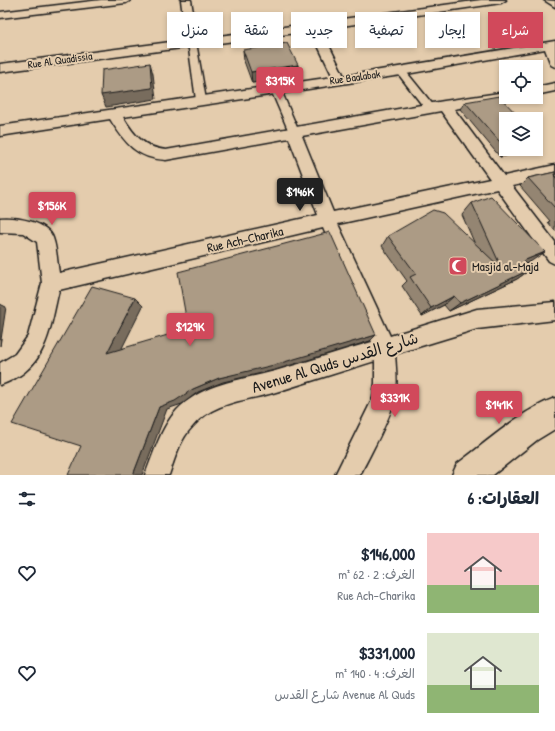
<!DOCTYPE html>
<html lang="ar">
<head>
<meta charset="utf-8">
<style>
	:root { --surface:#fff; --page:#f2f2f3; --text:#1f2937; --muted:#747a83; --accent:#d1495b }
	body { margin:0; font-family:"Patrick Hand","Playpen Sans Arabic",sans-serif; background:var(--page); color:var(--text); direction:rtl; height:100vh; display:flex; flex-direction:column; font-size:15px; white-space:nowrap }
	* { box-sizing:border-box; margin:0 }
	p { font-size:13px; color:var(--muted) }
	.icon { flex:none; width:22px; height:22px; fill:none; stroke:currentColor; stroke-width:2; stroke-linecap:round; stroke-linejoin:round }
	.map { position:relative; height:475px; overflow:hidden; direction:ltr }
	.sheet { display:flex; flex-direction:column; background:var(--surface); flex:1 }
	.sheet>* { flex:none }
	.top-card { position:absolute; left:12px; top:12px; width:531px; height:36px; direction:rtl; display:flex; gap:8px }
	.controls { position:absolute; left:499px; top:60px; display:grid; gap:8px }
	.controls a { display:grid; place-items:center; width:44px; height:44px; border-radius:0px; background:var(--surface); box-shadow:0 2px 6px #0003; font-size:20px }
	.price { position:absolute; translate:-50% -34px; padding:0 9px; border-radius:4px; background:var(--accent); color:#fff; font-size:13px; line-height:26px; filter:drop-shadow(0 1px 2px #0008) }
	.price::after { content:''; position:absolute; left:50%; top:24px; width:12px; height:9px; margin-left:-6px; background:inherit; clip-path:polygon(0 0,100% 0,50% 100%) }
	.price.on { background:#222; color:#fff }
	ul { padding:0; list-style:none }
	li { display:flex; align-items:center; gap:12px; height:100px; padding:0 16px }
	li span { display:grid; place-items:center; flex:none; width:112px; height:80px; border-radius:0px; color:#555 }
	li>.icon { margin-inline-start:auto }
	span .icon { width:48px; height:48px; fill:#fffc; stroke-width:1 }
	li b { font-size:17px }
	h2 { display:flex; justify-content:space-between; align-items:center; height:48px; padding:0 16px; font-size:17px }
	.chip { padding:0 14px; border-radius:0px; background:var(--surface); box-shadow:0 2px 6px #0003; font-size:14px; line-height:36px }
	.chip.on { background:var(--accent); color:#fff }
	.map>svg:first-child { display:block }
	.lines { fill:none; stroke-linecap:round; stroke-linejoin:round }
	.pedestrian-casing { stroke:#1c1c1c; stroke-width:3 }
	.minor-casing { stroke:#1c1c1c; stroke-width:3 }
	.secondary-casing { stroke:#1c1c1c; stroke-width:3 }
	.pedestrian { fill:#e4ccad; fill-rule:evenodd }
	.minor { fill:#e4ccad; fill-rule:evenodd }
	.secondary { fill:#e4ccad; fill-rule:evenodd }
	.wall { fill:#948572; stroke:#1c1c1c }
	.shaded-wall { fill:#786c5d; stroke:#1c1c1c }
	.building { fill:#ac9b85; stroke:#1c1c1c }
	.labels { text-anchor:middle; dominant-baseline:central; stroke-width:4; stroke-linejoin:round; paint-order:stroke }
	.far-street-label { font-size:11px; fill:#1c1c1c; stroke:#e4ccad }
	.street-label { font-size:13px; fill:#1c1c1c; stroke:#e4ccad }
	.poi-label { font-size:13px; fill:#1c1c1c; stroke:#e4ccad; text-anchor:start }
	.near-street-label { font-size:16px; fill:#1c1c1c; stroke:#e4ccad }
</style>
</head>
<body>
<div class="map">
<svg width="555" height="475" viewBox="0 0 555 475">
	<rect width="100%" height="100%" fill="#e4ccad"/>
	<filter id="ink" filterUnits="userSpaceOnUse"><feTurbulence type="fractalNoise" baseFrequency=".025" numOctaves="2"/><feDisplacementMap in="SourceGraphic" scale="8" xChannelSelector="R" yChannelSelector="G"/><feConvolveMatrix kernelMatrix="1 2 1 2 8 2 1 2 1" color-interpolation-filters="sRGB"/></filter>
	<g filter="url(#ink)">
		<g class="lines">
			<defs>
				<g id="pedestrian">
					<polygon points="544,0 555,1 555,7"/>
					<polygon points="192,39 196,42 206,100 201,103 196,100 188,42"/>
					<polygon points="401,68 404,69 434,106 435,108 434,110 426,110 396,71"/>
					<polygon points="276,87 281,90 299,132 298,135 290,135 289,132 271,90"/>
				</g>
				<g id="minor">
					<polygon points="101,0 131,0 126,3 0,18 0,12"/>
					<path d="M 181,0 L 191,0 L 197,39 L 481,0 L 506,0 L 501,3 L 321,29 L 344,76 L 555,41 L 555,67 L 551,65 L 545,49 L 401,75 L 123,117 C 134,135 144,148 166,150 L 444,101 L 506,92 L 506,97 L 512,97 L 506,100 L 454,109 L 504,176 L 555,165 L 555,177 L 512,186 L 555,242 L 555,264 L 549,261 L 497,189 L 338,224 L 390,336 L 477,309 L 555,302 L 555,320 L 477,329 L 395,354 C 396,369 398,384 395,398 C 389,422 371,452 360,475 L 335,475 L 373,398 L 375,383 L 375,361 C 342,371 309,382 276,392 C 247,401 214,401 193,426 C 180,439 175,458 169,475 L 145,475 C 154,453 161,427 177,410 C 203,383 242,380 275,371 C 307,362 339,351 372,342 L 323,228 L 59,290 C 49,332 47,369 0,385 L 0,363 L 15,354 L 28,336 L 42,283 L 37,242 L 23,233 L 0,232 L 0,218 C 15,217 47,221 53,238 C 57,249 57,262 59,273 L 318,215 L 289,138 L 166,160 C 136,158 125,143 110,119 L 0,136 L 0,126 L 333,77 L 311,31 L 0,72 L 0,64 L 186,40 ZM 441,111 L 490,179 L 333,212 L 302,136 Z"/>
					<polygon points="555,83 555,91 536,95 536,87"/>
				</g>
				<path id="secondary" d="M 555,398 L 555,429 L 537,440 L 493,475 L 452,475 L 457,464 C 488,441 519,412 555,398 Z"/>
			</defs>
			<use href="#pedestrian" class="pedestrian-casing"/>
			<use href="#minor" class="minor-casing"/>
			<use href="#secondary" class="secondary-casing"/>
			<use href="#pedestrian" class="pedestrian"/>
			<use href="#minor" class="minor"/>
			<use href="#secondary" class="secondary"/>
		</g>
		<g class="wall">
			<polygon points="243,50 298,65 297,76 252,83 244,61"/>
			<polygon points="465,102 535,150 500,157 460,109"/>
			<polygon points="555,172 555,231 548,222 550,221 520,186 528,178"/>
			<polygon points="472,203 530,262 526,264 531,269 517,279 449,311 444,305 422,316 402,286 407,281 382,246 388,236 474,242 462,215"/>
		</g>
		<g class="shaded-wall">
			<polygon points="150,63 153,74 156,99 106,107 101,95"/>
			<polygon points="298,65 297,76 252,83 251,72"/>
			<polygon points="541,142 536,148 536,143"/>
			<polygon points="506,149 535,149 500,157"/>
			<polygon points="545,252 530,262 510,271 523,261"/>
			<polygon points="531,269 517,279 449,311 460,303"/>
			<polygon points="454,296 444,305 422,316 431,308"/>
			<polygon points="135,298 143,306 117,358 107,353"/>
			<polygon points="0,304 6,307 0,346"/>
			<polygon points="376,335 370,341 275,370 223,382 198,392 182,404 167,409 142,475 133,475 159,407 193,389 219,378"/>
		</g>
		<g class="building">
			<polygon points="287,43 298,65 251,72 243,50"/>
			<polygon points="150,63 152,88 101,95 102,70"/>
			<polygon points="499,96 521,119 506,119 506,149 465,102"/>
			<polygon points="536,136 541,142 536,143"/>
			<polygon points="555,172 555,208 528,178"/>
			<polygon points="491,196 545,252 523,261 531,269 460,303 454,296 431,308 410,277 416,274 388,236 433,210 443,213 502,269 472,203"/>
			<polygon points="330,232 376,335 274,365 219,378 193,389 175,401 159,407 133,475 68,475 81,446 12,424 92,286 135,298 107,353 188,329 178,272"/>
		</g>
	</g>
	<defs>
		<symbol id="mosque-square" viewBox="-11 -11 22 22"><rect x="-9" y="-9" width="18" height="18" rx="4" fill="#d1495b" stroke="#e4ccad"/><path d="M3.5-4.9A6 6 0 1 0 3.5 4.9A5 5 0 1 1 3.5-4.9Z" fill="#fff"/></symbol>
	</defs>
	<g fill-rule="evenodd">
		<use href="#mosque-square" x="447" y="255" width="22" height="22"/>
	</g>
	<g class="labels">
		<g class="far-street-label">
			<text transform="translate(60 60) rotate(-8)">Rue Al Quadissia</text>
			<text transform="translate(355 77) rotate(-8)">Rue Baalabak</text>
		</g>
		<g class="street-label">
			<text transform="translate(245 239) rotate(-13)">Rue Ach–Charika</text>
		</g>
		<g class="poi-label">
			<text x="472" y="266">Masjid al-Majd</text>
		</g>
		<g class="near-street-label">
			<text transform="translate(335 362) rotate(-17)">Avenue Al Quds شارع القدس</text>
		</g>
	</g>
</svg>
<div class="controls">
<a><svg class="icon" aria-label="locate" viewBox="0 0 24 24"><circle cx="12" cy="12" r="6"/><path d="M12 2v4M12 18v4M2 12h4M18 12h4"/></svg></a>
<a><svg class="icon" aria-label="layers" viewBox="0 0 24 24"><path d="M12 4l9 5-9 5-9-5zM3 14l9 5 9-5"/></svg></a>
</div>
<b class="price" style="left:280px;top:101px">$315K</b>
<b class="price on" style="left:300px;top:212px">$146K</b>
<b class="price" style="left:52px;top:226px">$156K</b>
<b class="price" style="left:190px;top:347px">$129K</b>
<b class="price" style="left:395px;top:418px">$331K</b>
<b class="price" style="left:499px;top:425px">$141K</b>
<div class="top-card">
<a class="chip on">شراء</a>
<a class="chip">إيجار</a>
<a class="chip">تصفية</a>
<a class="chip">جديد</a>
<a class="chip">شقة</a>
<a class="chip">منزل</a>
</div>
</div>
<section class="sheet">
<h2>العقارات: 6<svg class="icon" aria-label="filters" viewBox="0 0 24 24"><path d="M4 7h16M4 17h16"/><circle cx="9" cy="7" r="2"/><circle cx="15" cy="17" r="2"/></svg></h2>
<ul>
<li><span style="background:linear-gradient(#f6c9c9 65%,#8fb573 0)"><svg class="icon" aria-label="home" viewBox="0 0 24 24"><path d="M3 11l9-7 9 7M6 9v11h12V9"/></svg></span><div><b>$146,000</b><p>الغرف: 2 · 62 m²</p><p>Rue Ach–Charika</p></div><svg class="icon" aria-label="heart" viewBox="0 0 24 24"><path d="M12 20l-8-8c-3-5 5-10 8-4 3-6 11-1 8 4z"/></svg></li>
<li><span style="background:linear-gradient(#dfe7d0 65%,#8fb573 0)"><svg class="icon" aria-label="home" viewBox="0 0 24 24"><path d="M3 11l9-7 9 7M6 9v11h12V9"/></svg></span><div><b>$331,000</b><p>الغرف: 4 · 140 m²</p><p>Avenue Al Quds شارع القدس</p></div><svg class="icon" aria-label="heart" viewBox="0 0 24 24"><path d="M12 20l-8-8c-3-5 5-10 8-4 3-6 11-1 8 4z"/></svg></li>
</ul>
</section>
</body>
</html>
